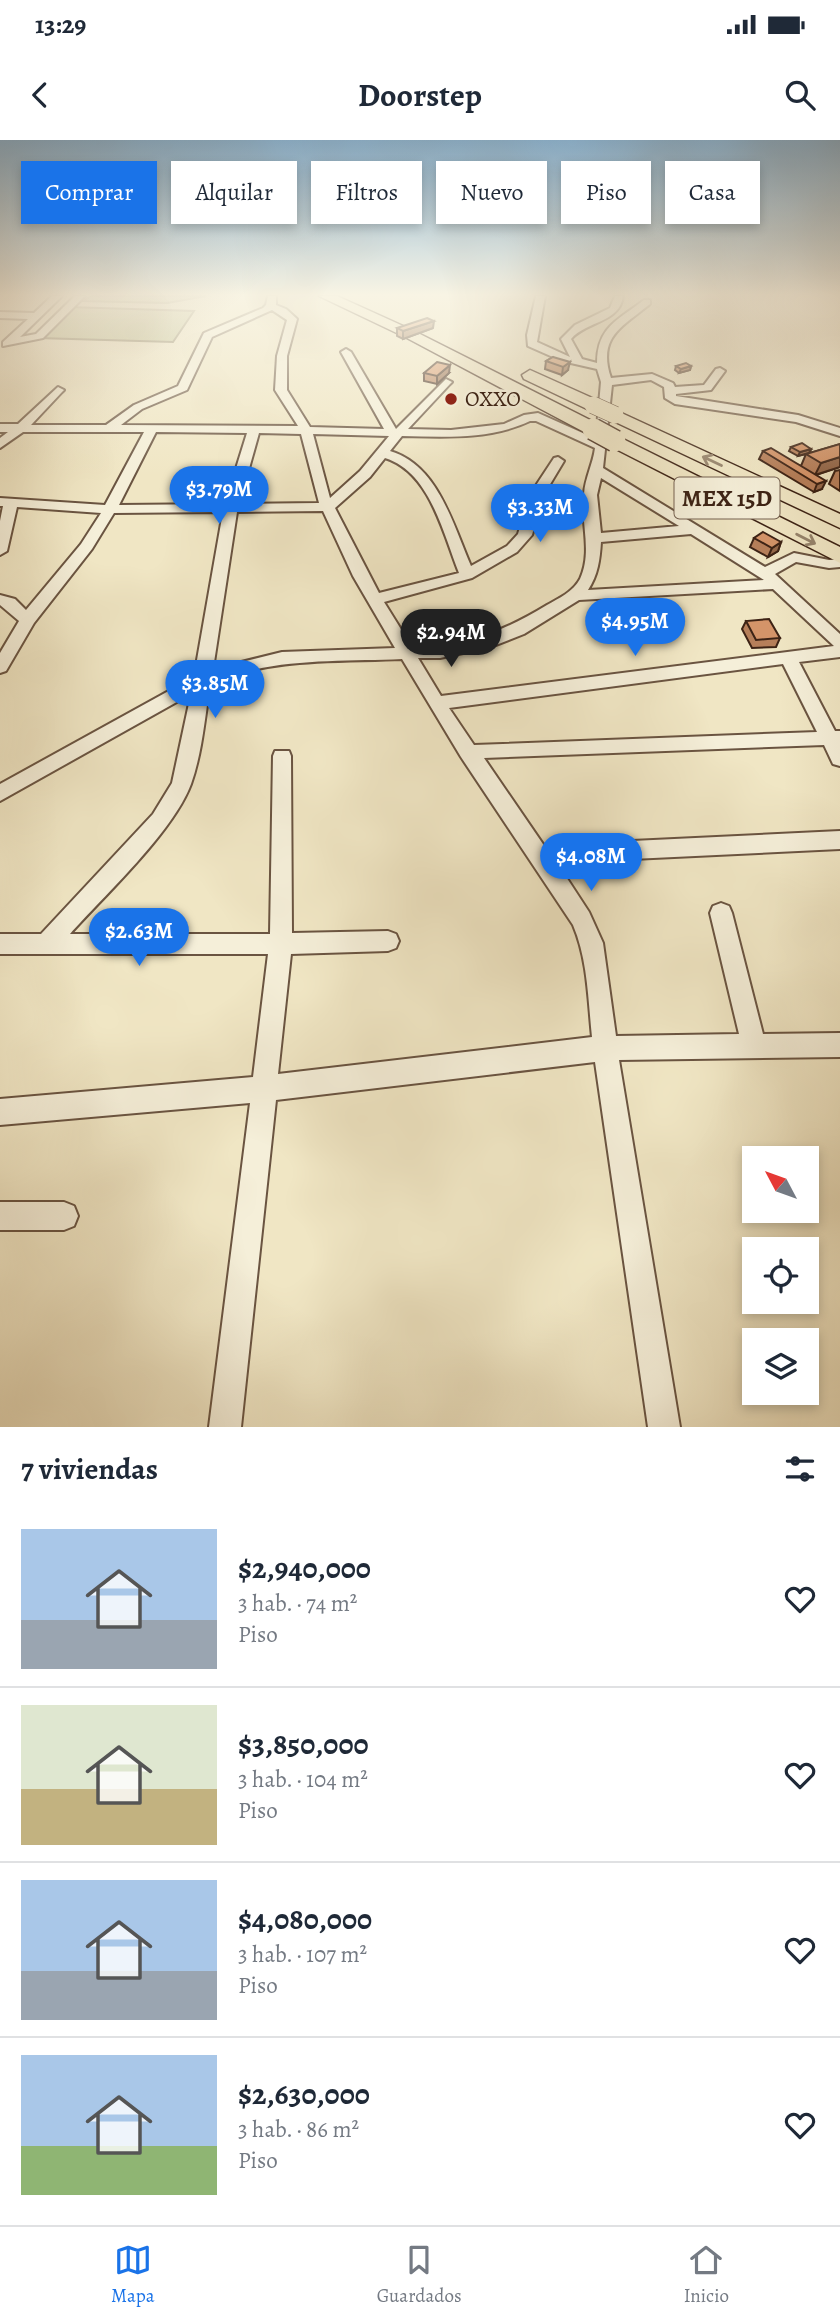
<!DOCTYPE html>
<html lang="es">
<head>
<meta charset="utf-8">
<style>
	:root { --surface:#fff; --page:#f2f2f3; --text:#1f2937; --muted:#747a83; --line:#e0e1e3; --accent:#1a73e8 }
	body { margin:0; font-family:Alegreya,serif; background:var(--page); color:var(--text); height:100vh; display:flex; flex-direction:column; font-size:26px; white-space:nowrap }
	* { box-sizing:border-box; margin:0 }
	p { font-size:23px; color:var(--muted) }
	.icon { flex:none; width:38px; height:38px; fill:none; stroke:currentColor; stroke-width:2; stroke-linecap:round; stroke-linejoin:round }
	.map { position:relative; height:1287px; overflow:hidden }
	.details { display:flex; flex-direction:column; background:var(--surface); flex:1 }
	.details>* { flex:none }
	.top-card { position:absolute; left:21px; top:21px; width:798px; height:63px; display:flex; gap:14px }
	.needle { width:46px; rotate:311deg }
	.tools { position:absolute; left:742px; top:1006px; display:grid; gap:14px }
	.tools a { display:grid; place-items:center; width:77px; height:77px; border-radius:0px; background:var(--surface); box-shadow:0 4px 10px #0003; font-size:35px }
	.price { position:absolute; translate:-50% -60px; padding:0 16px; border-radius:24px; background:var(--accent); color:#fff; font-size:23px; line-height:46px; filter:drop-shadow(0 2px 4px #0008) }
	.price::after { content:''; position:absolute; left:50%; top:42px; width:21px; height:16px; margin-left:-10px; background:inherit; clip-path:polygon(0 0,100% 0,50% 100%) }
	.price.on { background:#222; color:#fff }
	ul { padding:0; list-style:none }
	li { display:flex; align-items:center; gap:21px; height:175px; padding:0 21px }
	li+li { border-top:2px solid var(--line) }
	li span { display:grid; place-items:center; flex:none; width:196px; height:140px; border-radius:0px; color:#555 }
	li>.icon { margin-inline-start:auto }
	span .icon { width:84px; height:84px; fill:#fffc; stroke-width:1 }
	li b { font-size:30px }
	h2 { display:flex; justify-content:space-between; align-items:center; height:84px; padding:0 21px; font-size:30px }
	.chip { padding:0 24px; border-radius:0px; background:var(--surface); box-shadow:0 4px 10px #0003; font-size:24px; line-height:63px }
	.chip.on { background:var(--accent); color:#fff }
	.status { display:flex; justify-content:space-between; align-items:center; height:49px; padding:0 35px; background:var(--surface); direction:ltr }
	.status svg { height:19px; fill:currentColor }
	header { display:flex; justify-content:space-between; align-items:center; height:91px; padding:0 21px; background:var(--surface); font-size:32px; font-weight:600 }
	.tabs { display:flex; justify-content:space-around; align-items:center; height:98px; border-top:2px solid var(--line); background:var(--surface); font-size:19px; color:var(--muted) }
	.tabs a { display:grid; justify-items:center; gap:4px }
	.tabs .on { color:var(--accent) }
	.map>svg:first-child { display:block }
	.green { fill:#bfc390; stroke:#7e7352; stroke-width:2 }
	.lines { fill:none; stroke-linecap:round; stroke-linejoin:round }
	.minor-casing { stroke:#6a5441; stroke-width:4 }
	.highway-casing { stroke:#3d2315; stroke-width:3 }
	.minor { fill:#f5efd9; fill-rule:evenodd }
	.highway { fill:#f0e6c4; fill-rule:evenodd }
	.highway-bridge-far1-casing { stroke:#3d2315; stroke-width:18; stroke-linecap:butt }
	.highway-bridge-casing { stroke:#3d2315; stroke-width:24; stroke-linecap:butt }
	.highway-bridge-far1 { stroke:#f0e6c4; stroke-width:17 }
	.highway-bridge { stroke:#f0e6c4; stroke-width:21 }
	.wall { fill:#b67f5a; stroke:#3d2315; stroke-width:2 }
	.shaded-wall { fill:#94684a; stroke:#3d2315; stroke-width:2 }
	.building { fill:#d49469; stroke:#3d2315; stroke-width:2 }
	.oneway { stroke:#96846c }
	.poi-dot { fill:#8f2418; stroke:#f5efd9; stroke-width:2.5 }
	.labels { text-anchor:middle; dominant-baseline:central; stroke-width:5; stroke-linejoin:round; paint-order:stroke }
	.far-poi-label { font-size:21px; fill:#3d2315; stroke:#f5efd9; text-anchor:start }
	.shield { fill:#f5efd9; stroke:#746050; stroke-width:2 }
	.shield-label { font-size:24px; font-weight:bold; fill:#3d2315 }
</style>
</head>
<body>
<div class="status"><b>13:29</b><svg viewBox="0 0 49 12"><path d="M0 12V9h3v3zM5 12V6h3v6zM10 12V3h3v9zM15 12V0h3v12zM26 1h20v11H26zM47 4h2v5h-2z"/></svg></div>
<header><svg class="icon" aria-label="back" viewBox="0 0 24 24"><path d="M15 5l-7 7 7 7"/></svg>Doorstep<svg class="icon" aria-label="search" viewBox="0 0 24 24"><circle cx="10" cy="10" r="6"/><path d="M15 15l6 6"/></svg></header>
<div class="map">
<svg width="840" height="1287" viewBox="0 0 840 1287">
	<rect width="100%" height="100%" fill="#f0e6c4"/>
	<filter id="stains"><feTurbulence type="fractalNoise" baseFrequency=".00286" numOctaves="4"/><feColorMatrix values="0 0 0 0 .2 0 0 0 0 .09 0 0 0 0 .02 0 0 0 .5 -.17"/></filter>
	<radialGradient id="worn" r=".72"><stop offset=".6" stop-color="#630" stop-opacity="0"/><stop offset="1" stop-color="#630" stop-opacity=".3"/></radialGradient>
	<g class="green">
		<polygon points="91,156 206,156 167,163 84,161"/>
		<polygon points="68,167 194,171 173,202 39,198"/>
	</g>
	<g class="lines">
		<defs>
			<g id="minor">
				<polygon points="52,156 62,156 20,197 36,194 75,156 85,156 43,198 3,206 3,202 28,179 0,178 0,172 34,173"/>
				<path d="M 268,156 L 276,156 L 276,165 L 286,169 L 297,179 L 287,216 L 287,250 L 310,287 L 384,289 L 341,212 L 346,209 L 351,212 L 396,289 L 446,239 L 452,242 L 450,244 L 408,289 L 451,290 L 504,284 L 524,275 L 538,273 L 596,299 L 601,242 L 597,229 L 562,221 L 528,206 L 527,195 L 536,156 L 545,156 L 537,202 L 570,217 L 561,199 L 575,185 L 610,168 L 615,156 L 623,156 C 620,183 586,181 571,199 L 582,219 L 597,223 C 597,187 618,180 644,160 L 650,160 L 650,164 C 622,187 597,197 611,238 L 652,234 L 673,243 L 675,247 L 704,245 L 716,229 L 720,228 L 725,231 L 711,250 L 676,254 L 676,256 L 798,275 L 840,288 L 840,296 L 796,282 L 675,264 L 665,258 L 664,247 L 651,240 L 612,245 L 603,328 L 765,427 L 794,413 L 829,420 L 840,419 L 840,427 L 829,428 L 796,422 L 775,434 L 840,494 L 840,517 L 799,522 L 835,591 L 840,591 L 840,626 L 833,624 L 824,605 L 484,618 L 547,710 L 632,701 L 840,691 L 840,709 L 632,719 L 559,726 L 589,772 L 603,803 L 616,896 L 739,894 L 710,773 L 713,766 L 721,763 L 729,766 L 732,773 L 763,894 L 840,893 L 840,917 L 619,920 L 680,1287 L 648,1287 L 595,922 L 276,960 L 241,1287 L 209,1287 L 250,963 L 0,985 L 0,959 L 253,937 L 268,814 L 0,814 L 0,794 L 41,794 L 153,674 L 172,643 L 191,554 L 0,661 L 0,644 L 194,537 L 223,372 L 114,373 L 92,409 L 34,483 L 6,531 L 0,533 L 0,513 L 19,481 L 0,465 L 0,455 L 15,459 L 26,470 L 81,404 L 101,373 L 17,367 L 7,411 L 0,415 L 0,381 L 3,366 L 0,366 L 0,358 L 105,365 L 144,292 L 23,292 L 0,308 L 0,298 L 8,292 L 0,292 L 0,284 L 18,284 L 58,247 L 64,250 L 62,252 L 31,285 L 106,285 L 134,265 L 178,246 L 204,193 L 263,168 L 266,165 ZM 272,170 L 287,180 L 277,216 L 275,250 L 298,286 L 121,285 L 142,269 L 187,250 L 212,197 ZM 530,281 L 536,281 L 595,308 C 593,324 585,338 584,354 C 580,382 593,411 580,439 C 573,452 559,458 547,465 C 501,493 466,505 412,507 L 384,462 L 472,438 L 517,412 L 532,395 L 543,356 L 564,321 L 558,317 L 554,318 L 529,356 L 518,394 L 507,406 L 471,426 C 453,385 438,325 390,311 L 402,296 C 445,297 490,300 530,281 ZM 156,292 L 247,293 L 225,364 L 119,365 ZM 259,293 L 301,294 L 319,363 L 239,364 ZM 313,294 L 389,296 L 360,331 L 330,358 ZM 385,318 C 430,332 443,393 459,433 L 379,453 L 335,368 L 370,337 ZM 601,338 L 679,386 L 601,393 L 597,355 ZM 323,371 L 353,436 L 395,508 L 282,512 L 213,529 L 237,372 ZM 691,394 L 764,440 L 588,450 C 598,435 600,419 601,402 ZM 773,449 L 834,506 L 441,556 L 418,518 L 440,518 L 491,507 L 524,494 L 579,460 ZM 402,519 L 461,617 L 573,785 C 588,820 588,860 592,897 L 278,934 L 291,814 L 388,811 L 396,808 L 399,801 L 396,794 L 388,791 L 292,793 L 291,616 L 289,611 L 275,611 L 273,616 L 270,794 L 70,794 C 105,755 173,692 191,644 C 202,613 205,577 210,544 C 270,517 338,522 402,519 ZM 783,524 L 817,592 L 474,605 L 449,568 Z"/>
				<polygon points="0,1062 64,1062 74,1066 78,1076 74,1086 64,1090 0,1090"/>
			</g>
			<g id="highway">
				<polygon points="319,156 337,156 412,190 600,285 602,289 600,293 586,293 405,197"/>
				<polygon points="530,230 599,261 602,265 599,269 587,269 524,239 522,235"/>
				<polygon points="615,270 840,374 840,388 609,279 606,275 609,271"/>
				<polygon points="615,295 840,407 840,423 608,305 606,301"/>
			</g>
		</defs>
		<use href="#minor" class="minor-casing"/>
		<use href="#highway" class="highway-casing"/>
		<use href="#minor" class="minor"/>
		<use href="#highway" class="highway"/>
		<defs>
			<polyline id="highway-bridge-far1" points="593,265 615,275"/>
			<polyline id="highway-bridge" points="593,289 615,301"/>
		</defs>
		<use href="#highway-bridge-far1" class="highway-bridge-far1-casing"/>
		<use href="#highway-bridge" class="highway-bridge-casing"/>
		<use href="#highway-bridge-far1" class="highway-bridge-far1"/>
		<use href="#highway-bridge" class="highway-bridge"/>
	</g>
	<g class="wall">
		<polygon points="397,188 433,188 403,199 397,196"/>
		<polygon points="553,217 568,230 562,235 545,229 546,221"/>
		<polygon points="676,226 691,226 690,230 679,233 675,230"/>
		<polygon points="424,233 449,233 437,244 424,241"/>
		<polygon points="840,304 840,327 816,335 822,349 814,352 759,319 763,311 801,326 806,314 798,316 789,311 791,307 811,309 810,313"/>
		<polygon points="840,330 840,351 829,344 835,331"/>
		<polygon points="754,398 781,402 778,411 768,417 750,407"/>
		<polygon points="746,481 780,498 776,507 752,508 742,489"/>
	</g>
	<g class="shaded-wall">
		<polygon points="434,181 433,188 403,199 403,191"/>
		<polygon points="570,222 568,230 562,235 563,227"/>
		<polygon points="450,225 449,233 437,244 437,236"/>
		<polygon points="691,226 690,230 679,233 681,229"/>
		<polygon points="811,309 809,313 798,316 800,312"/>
		<polygon points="840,317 840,327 815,335 821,323"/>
		<polygon points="826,341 822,349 814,352 817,344"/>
		<polygon points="781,402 778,411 768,417 772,408"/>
	</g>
	<g class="building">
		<polygon points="427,178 434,181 403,191 397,188"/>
		<polygon points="553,217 570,222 563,227 546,221"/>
		<polygon points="437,222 450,225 437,236 424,233"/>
		<polygon points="686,223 691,226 681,229 676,226"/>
		<polygon points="802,303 811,309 800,312 791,307"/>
		<polygon points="840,304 840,317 821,323 806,314"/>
		<polygon points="771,308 826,341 817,344 763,311"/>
		<polygon points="763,392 781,402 772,408 754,398"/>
		<polygon points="769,479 780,498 756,500 746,481"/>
	</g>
	<defs><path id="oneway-shaft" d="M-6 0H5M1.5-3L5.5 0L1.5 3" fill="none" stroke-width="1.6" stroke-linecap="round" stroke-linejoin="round" transform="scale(1.75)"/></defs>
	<g class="oneway">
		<use href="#oneway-shaft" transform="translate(712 321) rotate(-155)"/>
		<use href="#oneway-shaft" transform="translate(806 399) rotate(27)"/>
	</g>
	<linearGradient id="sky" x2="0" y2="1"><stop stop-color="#8bb7d8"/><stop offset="0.46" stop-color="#f8f4e4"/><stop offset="1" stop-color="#f8f4e4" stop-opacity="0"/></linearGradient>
	<rect width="840" height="336" fill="url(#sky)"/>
	<circle class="poi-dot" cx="451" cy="259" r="7"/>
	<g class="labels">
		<g class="far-poi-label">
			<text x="465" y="259">OXXO</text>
		</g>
		<rect class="shield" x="674.5" y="337.5" width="105" height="41" rx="5"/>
		<g class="shield-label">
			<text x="727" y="358">MEX 15D</text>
		</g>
	</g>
	<rect width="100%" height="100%" filter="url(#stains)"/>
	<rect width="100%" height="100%" fill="url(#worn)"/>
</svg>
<div class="tools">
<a><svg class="needle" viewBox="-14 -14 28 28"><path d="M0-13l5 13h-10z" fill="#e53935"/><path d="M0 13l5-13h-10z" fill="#747a83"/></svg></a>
<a><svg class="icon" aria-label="locate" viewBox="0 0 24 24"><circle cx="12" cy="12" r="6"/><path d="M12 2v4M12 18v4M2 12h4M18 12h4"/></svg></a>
<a><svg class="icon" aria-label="layers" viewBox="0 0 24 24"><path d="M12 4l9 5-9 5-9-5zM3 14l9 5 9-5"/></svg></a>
</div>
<b class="price" style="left:219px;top:386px">$3.79M</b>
<b class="price" style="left:540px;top:404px">$3.33M</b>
<b class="price" style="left:635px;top:518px">$4.95M</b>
<b class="price on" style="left:451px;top:529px">$2.94M</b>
<b class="price" style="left:215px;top:580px">$3.85M</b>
<b class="price" style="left:591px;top:753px">$4.08M</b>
<b class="price" style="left:139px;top:828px">$2.63M</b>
<div class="top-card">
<a class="chip on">Comprar</a>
<a class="chip">Alquilar</a>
<a class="chip">Filtros</a>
<a class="chip">Nuevo</a>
<a class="chip">Piso</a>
<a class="chip">Casa</a>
</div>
</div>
<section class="details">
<h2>7 viviendas<svg class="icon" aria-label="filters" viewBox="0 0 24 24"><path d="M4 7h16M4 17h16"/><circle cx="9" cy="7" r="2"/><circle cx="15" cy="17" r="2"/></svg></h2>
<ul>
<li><span style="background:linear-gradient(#a9c7e8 65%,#9aa5b1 0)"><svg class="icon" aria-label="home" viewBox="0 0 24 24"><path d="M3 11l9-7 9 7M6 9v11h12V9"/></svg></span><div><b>$2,940,000</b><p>3 hab. · 74 m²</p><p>Piso</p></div><svg class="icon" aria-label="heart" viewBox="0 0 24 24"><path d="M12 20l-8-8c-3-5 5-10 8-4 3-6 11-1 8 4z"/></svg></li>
<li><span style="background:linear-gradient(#dfe7d0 60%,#c2b280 0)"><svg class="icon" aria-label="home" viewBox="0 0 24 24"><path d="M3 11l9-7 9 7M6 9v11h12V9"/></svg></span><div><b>$3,850,000</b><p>3 hab. · 104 m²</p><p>Piso</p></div><svg class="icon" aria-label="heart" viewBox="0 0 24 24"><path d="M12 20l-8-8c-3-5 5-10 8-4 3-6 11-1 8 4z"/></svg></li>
<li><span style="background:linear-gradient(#a9c7e8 65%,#9aa5b1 0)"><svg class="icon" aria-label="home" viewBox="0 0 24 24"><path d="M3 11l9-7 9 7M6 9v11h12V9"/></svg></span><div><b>$4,080,000</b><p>3 hab. · 107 m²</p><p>Piso</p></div><svg class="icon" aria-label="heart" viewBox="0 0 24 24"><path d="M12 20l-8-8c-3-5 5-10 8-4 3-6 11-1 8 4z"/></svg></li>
<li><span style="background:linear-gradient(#a9c7e8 65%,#8fb573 0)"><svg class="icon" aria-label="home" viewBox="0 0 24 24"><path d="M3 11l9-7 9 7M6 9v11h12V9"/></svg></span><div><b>$2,630,000</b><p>3 hab. · 86 m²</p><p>Piso</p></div><svg class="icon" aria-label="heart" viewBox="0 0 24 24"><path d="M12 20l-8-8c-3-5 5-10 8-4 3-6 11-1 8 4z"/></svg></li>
</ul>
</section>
<nav class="tabs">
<a class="on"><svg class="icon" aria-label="map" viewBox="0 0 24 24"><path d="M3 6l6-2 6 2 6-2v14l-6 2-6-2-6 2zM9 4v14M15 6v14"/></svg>Mapa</a>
<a><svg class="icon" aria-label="saved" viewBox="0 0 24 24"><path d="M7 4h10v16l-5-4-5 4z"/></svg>Guardados</a>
<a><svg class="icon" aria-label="home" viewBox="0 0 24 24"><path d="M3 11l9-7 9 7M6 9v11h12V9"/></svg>Inicio</a>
</nav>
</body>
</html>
